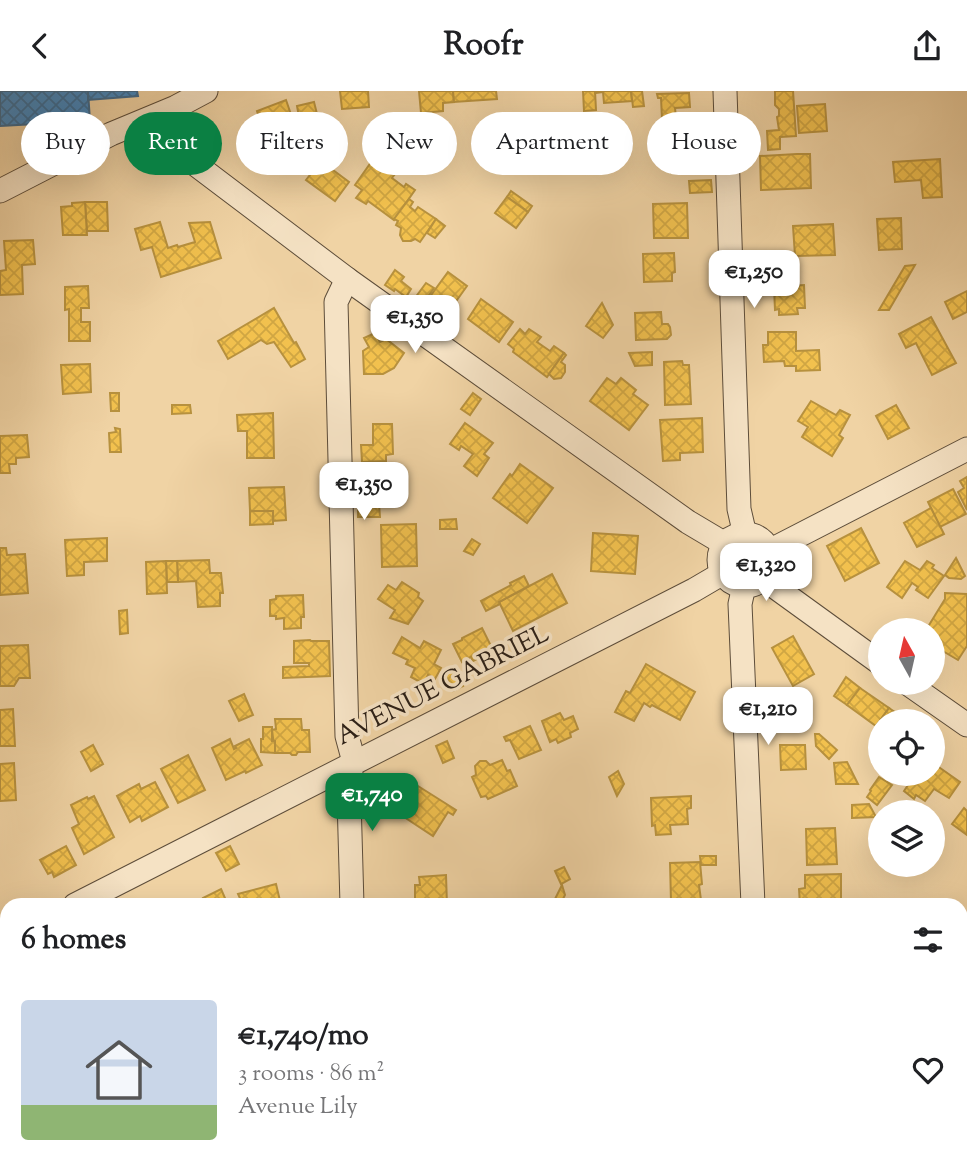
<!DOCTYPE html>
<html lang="en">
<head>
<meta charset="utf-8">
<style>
	:root { --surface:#fff; --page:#f6f6f6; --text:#202124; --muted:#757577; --accent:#0b8043 }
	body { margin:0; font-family:"Sorts Mill Goudy",serif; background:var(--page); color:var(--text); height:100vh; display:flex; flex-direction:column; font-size:26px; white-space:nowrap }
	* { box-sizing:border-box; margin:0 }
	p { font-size:23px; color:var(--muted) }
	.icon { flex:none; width:38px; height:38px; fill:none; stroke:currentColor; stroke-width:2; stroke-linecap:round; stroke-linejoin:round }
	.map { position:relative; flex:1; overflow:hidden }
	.side { position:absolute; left:0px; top:807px; width:968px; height:275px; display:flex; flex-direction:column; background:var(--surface); border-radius:21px 21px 0 0; box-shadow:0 7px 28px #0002 }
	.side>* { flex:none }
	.top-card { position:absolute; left:21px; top:21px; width:926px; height:63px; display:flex; gap:14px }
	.needle { width:46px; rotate:352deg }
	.tools { position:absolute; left:868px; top:527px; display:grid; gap:14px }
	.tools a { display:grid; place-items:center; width:77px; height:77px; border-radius:50%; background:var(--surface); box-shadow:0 7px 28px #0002; font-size:35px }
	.price { position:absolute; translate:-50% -60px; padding:0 16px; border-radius:14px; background:#fff; color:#222; font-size:23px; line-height:46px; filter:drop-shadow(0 2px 4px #0008) }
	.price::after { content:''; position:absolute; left:50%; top:42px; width:21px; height:16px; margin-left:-10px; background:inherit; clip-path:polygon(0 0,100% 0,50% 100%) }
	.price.current { background:var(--accent); color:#fff }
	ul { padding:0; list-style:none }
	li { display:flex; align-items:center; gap:21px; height:175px; padding:0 21px }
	li span { display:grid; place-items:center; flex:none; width:196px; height:140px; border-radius:7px; color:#555 }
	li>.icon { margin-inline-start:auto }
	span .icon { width:84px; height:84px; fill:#fffc; stroke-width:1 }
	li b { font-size:30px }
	h2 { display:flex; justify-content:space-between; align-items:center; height:84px; padding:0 21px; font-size:30px }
	.tag { padding:0 24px; border-radius:32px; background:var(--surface); box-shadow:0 7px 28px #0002; font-size:24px; line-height:63px }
	.tag.current { background:var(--accent); color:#fff }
	header { display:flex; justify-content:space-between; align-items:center; height:91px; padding:0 21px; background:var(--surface); font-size:32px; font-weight:800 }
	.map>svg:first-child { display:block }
	.homes { fill:url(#homes-cross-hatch); stroke:#b7913e; stroke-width:2 }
	.schools { fill:url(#schools-cross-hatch); stroke:#396991; stroke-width:2 }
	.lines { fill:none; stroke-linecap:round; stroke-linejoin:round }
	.minor-casing { stroke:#5d4d3a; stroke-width:25 }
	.minor { stroke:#f5e2c4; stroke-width:23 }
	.labels { text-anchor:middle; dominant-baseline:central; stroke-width:7; stroke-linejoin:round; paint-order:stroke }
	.street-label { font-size:26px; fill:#2c2017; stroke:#f5e2c4 }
</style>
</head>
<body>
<header><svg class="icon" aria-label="back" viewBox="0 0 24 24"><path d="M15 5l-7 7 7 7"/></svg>Roofr<svg class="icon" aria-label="share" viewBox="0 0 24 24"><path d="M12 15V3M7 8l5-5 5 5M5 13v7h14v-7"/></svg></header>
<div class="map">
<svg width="967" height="1080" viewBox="0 0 967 1080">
	<defs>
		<pattern id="homes-cross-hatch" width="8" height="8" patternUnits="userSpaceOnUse" patternTransform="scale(1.75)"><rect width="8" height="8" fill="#f2c14e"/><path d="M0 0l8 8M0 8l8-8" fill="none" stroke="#d0a643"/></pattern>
		<pattern id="schools-cross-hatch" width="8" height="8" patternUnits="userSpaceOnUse" patternTransform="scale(1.75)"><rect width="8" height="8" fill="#3f88c5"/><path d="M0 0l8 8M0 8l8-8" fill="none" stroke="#356f9f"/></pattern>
	</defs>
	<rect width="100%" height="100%" fill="#f0d3a4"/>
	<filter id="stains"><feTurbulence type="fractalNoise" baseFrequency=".00286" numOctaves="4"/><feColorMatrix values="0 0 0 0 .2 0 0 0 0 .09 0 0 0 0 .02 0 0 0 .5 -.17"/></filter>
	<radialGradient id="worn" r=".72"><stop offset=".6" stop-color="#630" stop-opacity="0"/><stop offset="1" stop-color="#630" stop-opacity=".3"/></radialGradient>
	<g class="homes">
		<polygon points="340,0 368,0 369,16 342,18"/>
		<polygon points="419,0 453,0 454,11 443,12 443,20 421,22"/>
		<polygon points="453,0 496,0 497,8 454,11"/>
		<polygon points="583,0 595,0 596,19 584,20"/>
		<polygon points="595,0 631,0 632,10 604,12 603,1 595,2"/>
		<polygon points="631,0 642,0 644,15 633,16"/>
		<polygon points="775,0 793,0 796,45 780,46 780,58 768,59 767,40 779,39 777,26 779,25 779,18 775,14"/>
		<polygon points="689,2 690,16 675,17 676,27 662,28 661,7 658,7 657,3"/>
		<polygon points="286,9 304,61 295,74 288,65 269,72 265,70 263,65 263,62 271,60 257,20"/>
		<polygon points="314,11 318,27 300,31 297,15"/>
		<polygon points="825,13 827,40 799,42 797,15"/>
		<polygon points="706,40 708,50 688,52 687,41"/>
		<polygon points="532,49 533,61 542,60 543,75 511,79 509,52"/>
		<polygon points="379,60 401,66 395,75 399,78 392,87 404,96 406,93 415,99 394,129 368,110 366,113 356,107 362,99 355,94"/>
		<polygon points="693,60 695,80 671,82 670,61"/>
		<polygon points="797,63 810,63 811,97 761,99 760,65"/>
		<polygon points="940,68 942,106 923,107 921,89 895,91 893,71"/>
		<polygon points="321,70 349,91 335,110 306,89"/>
		<polygon points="711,89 712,101 690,102 689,90"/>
		<polygon points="511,100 532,115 528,121 507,106"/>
		<polygon points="507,106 528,121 516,137 495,122"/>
		<polygon points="409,108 413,111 410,116 415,120 418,116 436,128 420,151 415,148 411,150 403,150 400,144 401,137 396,134 398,130 394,128"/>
		<polygon points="85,111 107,111 108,140 87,140"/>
		<polygon points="85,111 87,144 63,144 61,116 72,115 72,112"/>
		<polygon points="687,112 688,147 654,147 653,113"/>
		<polygon points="901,127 902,158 879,159 877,128"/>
		<polygon points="436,128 445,135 435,147 427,142"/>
		<polygon points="160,131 168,157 177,154 178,156 195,151 189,132 210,131 221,167 161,186 152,156 141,159 135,138"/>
		<polygon points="833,133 835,164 795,165 793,135"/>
		<polygon points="33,149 35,173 22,174 23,203 0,204 0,180 6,179 4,150"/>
		<polygon points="674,162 675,181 672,182 672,190 644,191 643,163"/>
		<polygon points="915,174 889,219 879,219 905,175"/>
		<polygon points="395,179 404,186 401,190 411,198 406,206 395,198 394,200 385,194"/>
		<polygon points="448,181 467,195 452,216 449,214 446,218 429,207"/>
		<polygon points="426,192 434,197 420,217 412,211"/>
		<polygon points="804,194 805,217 797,217 798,223 779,224 779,218 775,219 774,196"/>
		<polygon points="88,195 89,217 81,217 81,231 90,231 90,250 69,250 69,218 65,219 65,196"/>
		<polygon points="967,200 967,221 953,228 945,211"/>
		<polygon points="481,208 513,231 499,251 468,228"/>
		<polygon points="602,212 613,234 603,247 586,235"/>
		<polygon points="274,217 294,252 296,251 305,268 291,276 274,251 267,253 261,249 228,268 218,250"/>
		<polygon points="661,221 662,233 668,233 670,236 671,244 667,248 636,249 635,222"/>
		<polygon points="931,226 956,272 932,284 916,252 906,257 899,243"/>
		<polygon points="520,238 525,243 529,238 541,246 537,251 550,260 554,255 564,262 547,286 513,261 514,258 508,253"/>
		<polygon points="768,241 796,241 796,260 819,259 820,279 796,280 796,275 785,275 784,270 764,271 763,254 768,254"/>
		<polygon points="375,242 380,251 386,248 404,262 394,277 383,283 364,283 363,260 369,256 364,247"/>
		<polygon points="652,261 652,274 635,275 629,262"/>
		<polygon points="564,262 566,264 561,271 565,274 565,281 561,287 554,288 549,283"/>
		<polygon points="682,270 683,274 689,274 691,313 665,314 664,271"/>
		<polygon points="90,273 91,301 63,303 61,274"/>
		<polygon points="607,287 616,293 621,287 636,299 633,303 648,314 629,339 590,310"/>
		<polygon points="110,302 119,302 119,320 111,320"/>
		<polygon points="473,302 481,308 470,324 461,318"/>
		<polygon points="811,310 836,324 840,319 850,324 839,344 843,347 832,365 802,346 808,336 798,330"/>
		<polygon points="172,314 190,314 191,322 172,323"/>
		<polygon points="896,314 909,337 888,348 876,325"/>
		<polygon points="273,322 274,367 247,367 247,340 238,340 237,324"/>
		<polygon points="702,327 703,361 680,362 680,369 663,370 660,329"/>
		<polygon points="465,332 493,352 484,363 489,367 477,385 464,375 473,363 461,355 459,359 450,353"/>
		<polygon points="373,333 392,333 393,363 386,364 386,370 362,371 361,354 373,354"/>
		<polygon points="115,337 120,338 121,361 110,361 109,342 116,341"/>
		<polygon points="27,344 29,366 16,367 16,373 9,373 10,382 0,382 0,345"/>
		<polygon points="390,373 391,393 403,394 404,412 379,412 380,426 358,426 358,413 373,412 371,374"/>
		<polygon points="520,373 553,397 527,432 493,407 510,383 512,385"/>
		<polygon points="967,386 967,419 958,401 964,397 960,390"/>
		<polygon points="284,396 286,429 273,430 273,420 250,420 249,397"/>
		<polygon points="953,398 966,423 940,436 928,411"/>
		<polygon points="931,417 944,443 917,456 904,432"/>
		<polygon points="250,420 273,420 273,433 250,434"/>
		<polygon points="456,428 457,438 440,438 440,429"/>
		<polygon points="416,433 417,475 382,476 381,434"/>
		<polygon points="861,437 879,472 845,490 827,455"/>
		<polygon points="593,442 638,445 635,483 591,480"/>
		<polygon points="107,447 107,470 84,471 84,484 67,485 65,449"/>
		<polygon points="472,448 480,453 473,464 464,460"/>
		<polygon points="0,457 6,457 7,464 25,463 28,502 0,504"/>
		<polygon points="956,467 965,485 961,488 949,487 945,484"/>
		<polygon points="209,469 210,482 221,482 223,502 220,502 220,515 198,516 196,490 178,491 177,470"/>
		<polygon points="166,470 177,470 178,491 167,491"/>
		<polygon points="166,470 167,502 147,503 146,471"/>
		<polygon points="905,470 920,479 927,470 934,474 932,477 944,485 928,507 916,499 918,496 912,492 902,507 887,496"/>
		<polygon points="552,483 567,512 513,540 499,511"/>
		<polygon points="524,485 529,495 499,511 500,513 486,520 481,510 511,494 510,492"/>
		<polygon points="402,491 419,502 418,506 423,510 408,533 390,527 395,519 378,508 388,494 396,499"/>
		<polygon points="945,502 967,503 967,555 958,569 941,559 939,562 933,558 933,539 926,539 945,508"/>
		<polygon points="303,504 304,526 301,526 301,537 284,538 284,527 276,528 276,525 270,525 270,509 276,508 276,505"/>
		<polygon points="127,519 128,542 120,543 119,520"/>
		<polygon points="482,537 493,559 473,570 471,566 462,571 453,553 462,549 462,547"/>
		<polygon points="793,545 814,583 793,595 772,557"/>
		<polygon points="402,546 420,557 424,550 441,559 434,573 441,577 435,588 428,584 424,593 411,586 415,577 406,573 408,569 393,562"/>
		<polygon points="310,549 311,550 329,550 330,585 283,587 283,576 309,575 309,572 294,572 294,550"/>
		<polygon points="28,554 30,587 19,587 14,595 0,595 0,555"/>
		<polygon points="646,573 695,601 680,629 652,614 650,616 644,612 634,630 615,621 626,600 630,602"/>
		<polygon points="453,577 463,595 453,600 444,582"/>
		<polygon points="846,586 860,597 847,614 834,605"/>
		<polygon points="860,597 889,617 876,635 847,614"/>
		<polygon points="244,603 253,624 239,630 229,610"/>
		<polygon points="889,617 908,630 880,630 880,638 876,635"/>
		<polygon points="13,618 15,655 0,655 0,619"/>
		<polygon points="560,622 564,629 573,625 578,638 570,642 571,646 558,652 556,648 550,651 542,630"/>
		<polygon points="275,628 301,628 302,639 309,639 310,661 298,661 296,664 292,664 290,662 275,662 272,639 276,638"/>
		<polygon points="530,635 541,659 519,668 510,649 506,650 504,646"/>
		<polygon points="263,636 272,636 272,650 275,650 275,662 261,661 261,648 263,648"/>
		<polygon points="815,643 819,643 837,659 829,668 816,655"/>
		<polygon points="230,648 234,658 236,657 235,655 249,648 262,674 246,682 245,680 226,689 212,657"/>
		<polygon points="447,650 454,667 443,672 436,655"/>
		<polygon points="93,654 103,673 91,680 81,661"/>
		<polygon points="780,654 805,654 806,678 781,679"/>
		<polygon points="188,664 205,699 178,712 161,678"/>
		<polygon points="502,669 507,680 510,679 517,695 488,708 486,705 481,706 472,686 476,684 475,675 480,670 486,670 490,674"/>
		<polygon points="847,671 858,693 836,693 834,672"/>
		<polygon points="14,672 16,709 0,710 0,673"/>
		<polygon points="933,672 960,691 949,707 934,698 925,710 916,704 914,708 904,700 916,682 933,682"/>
		<polygon points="618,680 624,693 617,705 609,686"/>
		<polygon points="879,686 892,694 877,714 867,706 871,700 870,699"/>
		<polygon points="155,691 168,716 142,730 140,725 130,731 117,705 139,693 141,698"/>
		<polygon points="418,695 456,719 453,724 448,721 433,745 401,724"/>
		<polygon points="94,705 114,746 84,763 72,737 79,733 71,714 87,706 88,708"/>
		<polygon points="691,705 691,717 687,718 688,733 670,734 671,743 656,744 655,734 652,735 651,707"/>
		<polygon points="869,713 876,726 852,727 852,714"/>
		<polygon points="964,717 967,720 967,744 952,733"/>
		<polygon points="835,737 837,773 807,774 806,738"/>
		<polygon points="66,755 76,774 54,786 52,781 48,783 40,769"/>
		<polygon points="230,755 239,773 226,780 216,762"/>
		<polygon points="700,765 716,765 716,774 701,774"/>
		<polygon points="700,771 702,793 699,794 701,809 671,810 670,772"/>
		<polygon points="564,776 570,788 561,793 555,780"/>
		<polygon points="841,783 841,814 800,814 799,798 805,797 805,784"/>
		<polygon points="446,784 447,814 415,814 415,794 420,794 419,786"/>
		<polygon points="276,793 281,814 243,814 238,803"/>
		<polygon points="562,794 565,804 560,814 552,814"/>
		<polygon points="221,798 228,814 211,814 211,812 206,814 203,807"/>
		<polygon points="7,887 7,918 0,922 0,890"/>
		<rect x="0" y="970" width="7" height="31"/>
		<polygon points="7,1058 7,1074 27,1074 27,1080 4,1080 4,1073 7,1072 5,1059"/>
		<rect x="91" y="1074" width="48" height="6"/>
		<rect x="269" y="1074" width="25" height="6"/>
		<rect x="387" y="1074" width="36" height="6"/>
		<rect x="827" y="1074" width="31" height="6"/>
	</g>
	<g class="schools">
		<polygon points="0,0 88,0 90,30 0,35"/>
		<polygon points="88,0 137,0 138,5 88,9"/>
	</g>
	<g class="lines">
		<defs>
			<g id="minor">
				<polyline points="725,0 739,418 745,444"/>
				<polyline points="147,29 158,45 347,188 688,431 725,453"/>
				<polyline points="0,100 111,43 176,16 206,0"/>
				<polyline points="347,188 336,211 347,645 354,671"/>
				<circle cx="745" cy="469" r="26"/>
				<polyline points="769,460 967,358"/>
				<polyline points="767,484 775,496 880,572"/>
				<polyline points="744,495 740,513 753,814"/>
				<polyline points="907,592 967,634"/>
				<polyline points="350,673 351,683 349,707 352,814"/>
				<polyline points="75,814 694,499 723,482"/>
				<polyline points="0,852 7,848"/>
				<polyline points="360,1074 361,1080"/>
				<polyline points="763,1074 764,1080"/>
			</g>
		</defs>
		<use href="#minor" class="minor-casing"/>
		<use href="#minor" class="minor"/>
	</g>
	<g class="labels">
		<g class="street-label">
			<text transform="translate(443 595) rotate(-27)">AVENUE GABRIEL</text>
		</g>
	</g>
	<rect width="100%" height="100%" filter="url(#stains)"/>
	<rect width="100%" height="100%" fill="url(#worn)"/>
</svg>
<div class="tools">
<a><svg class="needle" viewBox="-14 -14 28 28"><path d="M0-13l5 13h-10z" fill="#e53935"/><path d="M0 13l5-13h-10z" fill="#757577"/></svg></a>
<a><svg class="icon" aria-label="locate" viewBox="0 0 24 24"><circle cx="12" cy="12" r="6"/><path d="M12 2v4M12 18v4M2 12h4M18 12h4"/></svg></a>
<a><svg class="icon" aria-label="layers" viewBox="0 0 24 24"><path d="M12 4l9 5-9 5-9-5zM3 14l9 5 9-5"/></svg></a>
</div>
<b class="price" style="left:754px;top:219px">€1,250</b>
<b class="price" style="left:415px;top:264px">€1,350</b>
<b class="price" style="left:364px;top:431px">€1,350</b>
<b class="price" style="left:766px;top:512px">€1,320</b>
<b class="price" style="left:768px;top:656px">€1,210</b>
<b class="price current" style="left:372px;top:742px">€1,740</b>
<div class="top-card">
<a class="tag">Buy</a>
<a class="tag current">Rent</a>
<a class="tag">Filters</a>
<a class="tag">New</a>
<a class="tag">Apartment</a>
<a class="tag">House</a>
</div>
<section class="side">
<h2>6 homes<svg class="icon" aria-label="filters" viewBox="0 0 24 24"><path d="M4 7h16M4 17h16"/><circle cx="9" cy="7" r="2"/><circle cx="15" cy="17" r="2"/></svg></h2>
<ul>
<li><span style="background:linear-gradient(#c9d6e8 75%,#8fb573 0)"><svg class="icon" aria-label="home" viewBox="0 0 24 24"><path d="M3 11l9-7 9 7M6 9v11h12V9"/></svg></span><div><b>€1,740/mo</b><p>3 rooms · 86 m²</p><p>Avenue Lily</p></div><svg class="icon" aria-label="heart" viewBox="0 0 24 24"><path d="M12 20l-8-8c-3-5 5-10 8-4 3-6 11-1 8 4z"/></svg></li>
</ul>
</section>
</div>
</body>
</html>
